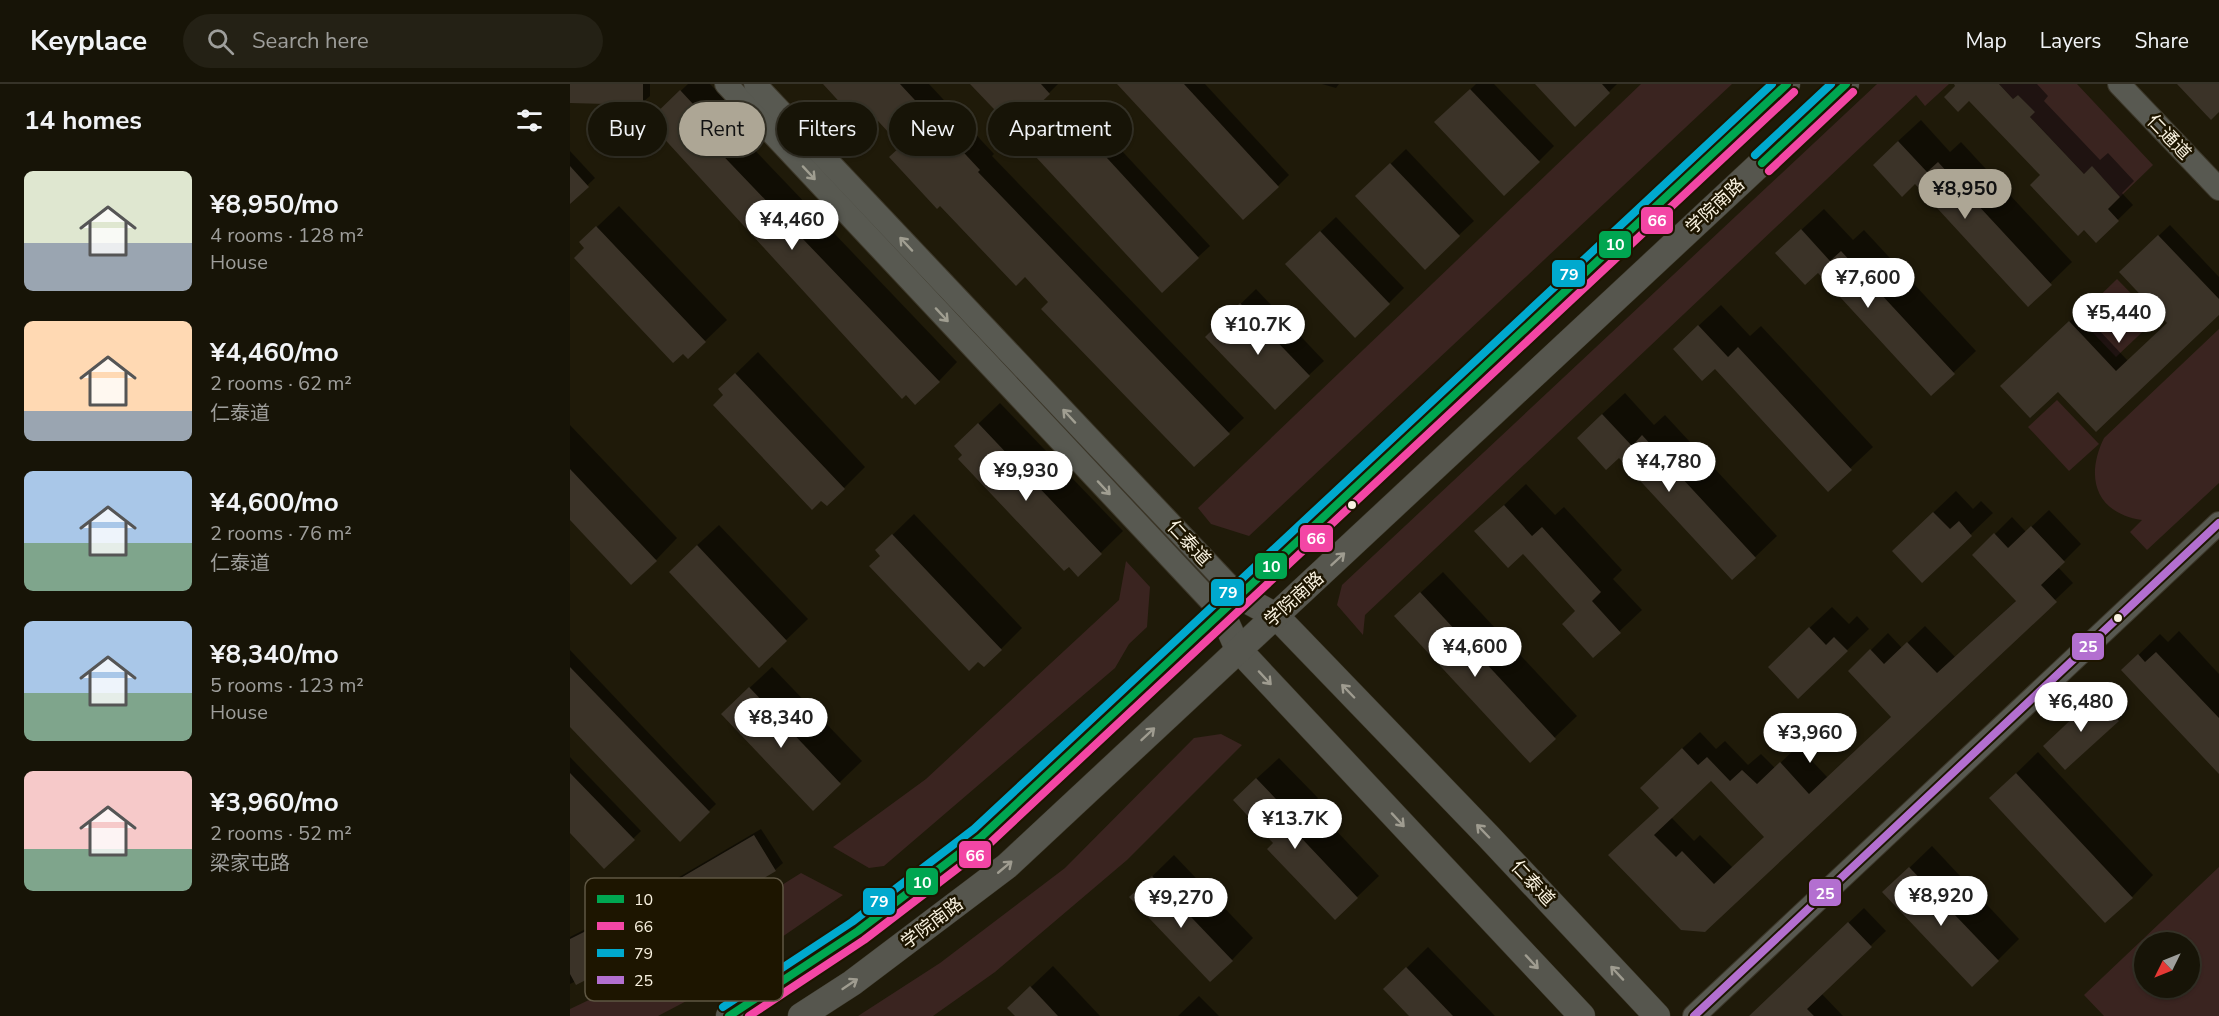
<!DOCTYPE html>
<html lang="en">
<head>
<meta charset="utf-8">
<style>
	:root { --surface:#171407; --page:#242115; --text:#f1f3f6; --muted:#9e9e9b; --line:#363328; --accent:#ada695 }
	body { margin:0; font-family:"Nunito Sans","Noto Sans SC",sans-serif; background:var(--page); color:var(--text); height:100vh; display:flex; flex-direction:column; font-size:22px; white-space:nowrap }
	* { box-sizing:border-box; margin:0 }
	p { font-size:20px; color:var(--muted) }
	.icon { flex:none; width:33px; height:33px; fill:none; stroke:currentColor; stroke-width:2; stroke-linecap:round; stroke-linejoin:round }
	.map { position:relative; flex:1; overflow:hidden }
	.sheet { display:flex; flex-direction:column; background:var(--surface); width:570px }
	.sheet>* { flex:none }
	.banner { position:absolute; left:18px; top:18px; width:570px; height:54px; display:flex; gap:12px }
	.needle { width:39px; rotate:227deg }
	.fabs { position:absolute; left:1564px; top:848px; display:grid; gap:12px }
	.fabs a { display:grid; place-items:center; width:66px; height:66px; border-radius:50%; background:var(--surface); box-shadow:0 2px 4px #0004,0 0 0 2px var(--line); font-size:30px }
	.price { position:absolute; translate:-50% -51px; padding:0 14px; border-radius:21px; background:#fff; color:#222; font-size:20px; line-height:39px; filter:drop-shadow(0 2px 3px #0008) }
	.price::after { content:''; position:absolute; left:50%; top:36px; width:18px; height:14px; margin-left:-9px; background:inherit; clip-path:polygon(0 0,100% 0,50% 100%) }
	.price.on { background:var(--accent); color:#111 }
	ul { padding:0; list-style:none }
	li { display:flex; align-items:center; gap:18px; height:150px; padding:0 24px }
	li span { display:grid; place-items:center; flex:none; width:168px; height:120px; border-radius:9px; color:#555 }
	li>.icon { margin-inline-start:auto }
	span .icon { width:72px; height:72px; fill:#fffc; stroke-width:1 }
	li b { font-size:26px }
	h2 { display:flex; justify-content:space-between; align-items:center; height:72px; padding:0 24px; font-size:26px }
	.pill { padding:0 21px; border-radius:27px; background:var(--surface); box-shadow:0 2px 4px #0004,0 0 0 2px var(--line); font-size:21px; line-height:54px }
	.pill.on { background:var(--accent); color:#111 }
	header { display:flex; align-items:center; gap:36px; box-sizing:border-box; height:84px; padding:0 30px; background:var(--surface); border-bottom:2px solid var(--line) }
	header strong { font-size:28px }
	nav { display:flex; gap:33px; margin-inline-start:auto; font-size:21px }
	.search { width:420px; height:54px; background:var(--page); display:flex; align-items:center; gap:15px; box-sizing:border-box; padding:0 21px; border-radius:33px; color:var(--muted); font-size:22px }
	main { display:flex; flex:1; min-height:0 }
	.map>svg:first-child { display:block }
	.green { fill:#3a2420; fill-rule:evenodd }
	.shadow { fill:#0007; fill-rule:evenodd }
	.building { fill:#3b3328; fill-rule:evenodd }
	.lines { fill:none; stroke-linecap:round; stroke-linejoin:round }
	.secondary-casing { stroke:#3c3729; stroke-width:24 }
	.primary-casing { stroke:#3c3729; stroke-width:27 }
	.secondary { stroke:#585951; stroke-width:22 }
	.primary { stroke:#56564e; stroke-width:26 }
	.bus-1-casing { stroke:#1d1500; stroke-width:12 }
	.bus-2-casing { stroke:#1d1500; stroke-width:12 }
	.bus-3-casing { stroke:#1d1500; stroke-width:12 }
	.bus-4-casing { stroke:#1d1500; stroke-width:12 }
	.bus-1 { stroke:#00a651; stroke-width:8 }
	.bus-2 { stroke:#f346a5; stroke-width:8 }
	.bus-3 { stroke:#00a9ce; stroke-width:8 }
	.bus-4 { stroke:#b36fd0; stroke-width:8 }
	.oneway { stroke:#a09e91 }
	.oneway2 { stroke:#9f9c90 }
	.bus-dot { fill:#f9f2e0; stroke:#1d1500; stroke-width:2 }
	.labels { text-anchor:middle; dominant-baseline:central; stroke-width:5; stroke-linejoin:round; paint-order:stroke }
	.street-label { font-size:18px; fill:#f9f2e0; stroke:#1d1500 }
	.key { fill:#1d1500; stroke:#5f5743; stroke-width:1.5 }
	.key-label { font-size:16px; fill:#f9f2e0 }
	.line-badge { stroke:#1d1500; stroke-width:2 }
	.badge-label { font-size:16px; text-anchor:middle; font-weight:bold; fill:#fff }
</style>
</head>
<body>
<header>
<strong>Keyplace</strong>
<div class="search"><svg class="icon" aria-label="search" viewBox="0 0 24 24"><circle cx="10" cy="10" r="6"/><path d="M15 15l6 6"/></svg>Search here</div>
<nav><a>Map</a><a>Layers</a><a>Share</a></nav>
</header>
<main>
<section class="sheet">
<h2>14 homes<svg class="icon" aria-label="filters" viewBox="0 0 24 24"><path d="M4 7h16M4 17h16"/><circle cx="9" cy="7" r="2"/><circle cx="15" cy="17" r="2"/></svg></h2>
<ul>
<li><span style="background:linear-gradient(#dfe7d0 60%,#9aa5b1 0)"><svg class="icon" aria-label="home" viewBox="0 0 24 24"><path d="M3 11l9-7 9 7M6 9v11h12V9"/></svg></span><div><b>¥8,950/mo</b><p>4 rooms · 128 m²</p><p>House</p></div></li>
<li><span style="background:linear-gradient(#ffd9b3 75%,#9aa5b1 0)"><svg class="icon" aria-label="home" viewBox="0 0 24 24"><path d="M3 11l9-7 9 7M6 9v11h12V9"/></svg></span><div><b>¥4,460/mo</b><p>2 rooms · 62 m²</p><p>仁泰道</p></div></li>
<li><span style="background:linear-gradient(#a9c7e8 60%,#7fa58c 0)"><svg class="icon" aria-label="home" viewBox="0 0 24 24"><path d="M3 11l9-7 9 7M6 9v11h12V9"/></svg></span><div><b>¥4,600/mo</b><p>2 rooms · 76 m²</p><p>仁泰道</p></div></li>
<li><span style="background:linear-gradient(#a9c7e8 60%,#7fa58c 0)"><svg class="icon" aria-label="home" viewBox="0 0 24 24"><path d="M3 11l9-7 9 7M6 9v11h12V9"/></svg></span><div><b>¥8,340/mo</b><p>5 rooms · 123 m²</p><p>House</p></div></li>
<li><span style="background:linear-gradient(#f6c9c9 65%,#7fa58c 0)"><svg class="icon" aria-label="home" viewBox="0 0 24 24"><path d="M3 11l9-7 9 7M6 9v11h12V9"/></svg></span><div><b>¥3,960/mo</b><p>2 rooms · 52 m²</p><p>梁家屯路</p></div></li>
</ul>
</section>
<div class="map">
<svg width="1649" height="932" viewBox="0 0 1649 932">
	<rect width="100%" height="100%" fill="#1f1a09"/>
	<g class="green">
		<polygon points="1071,0 1162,0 679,452 641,440 628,424"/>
		<polygon points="1307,0 1379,0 1355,22 1346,11 795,531 793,551 767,521 772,501"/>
		<polygon points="1429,0 1507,0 1583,81 1550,113 1522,83 1514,90 1460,33 1464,28 1448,11 1443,15"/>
		<polygon points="1547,195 1586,235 1546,273 1508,233"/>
		<path d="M 1649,245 L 1649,399 L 1577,466 L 1560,448 L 1572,436 C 1525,429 1515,393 1534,354 Z"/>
		<polygon points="1487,316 1529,360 1499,387 1458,343"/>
		<polygon points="556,477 580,503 577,543 559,560 545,584 314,782 299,784 263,763 356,695 549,516"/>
		<polygon points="651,650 672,661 557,776 425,888 363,932 288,932 370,879 495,784 624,654"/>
		<path d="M 1649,783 L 1649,932 L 1534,932 L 1514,911 ZM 1575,858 L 1620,858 L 1620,903 L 1575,903 Z"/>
		<polygon points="231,789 273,811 126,912 88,932 0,932 0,925 63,895"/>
	</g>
	<g class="shadow">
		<polygon points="0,0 80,0 80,12 72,19 0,18"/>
		<polygon points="118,0 140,0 167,28 157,37 387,278 369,297 336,309 99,18"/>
		<polygon points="255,0 359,0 424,70 422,72 674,334 624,381 480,218 308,35"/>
		<polygon points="402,0 488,0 479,9"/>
		<polygon points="549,0 635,0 719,91 708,102"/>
		<polygon points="752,0 769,0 766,4"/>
		<polygon points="906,0 924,0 984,62 969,77 881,24"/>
		<polygon points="967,0 1047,0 1005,41"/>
		<polygon points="1389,0 1467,0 1478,12 1474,17 1530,76 1538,69 1564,97 1552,109 1563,121 1526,157 1472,91"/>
		<polygon points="515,27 640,162 592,206 479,61"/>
		<polygon points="1351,36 1380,68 1391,58 1502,178 1458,221 1326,59"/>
		<polygon points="836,65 904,137 889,151 802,98"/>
		<polygon points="0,67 25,94 0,118"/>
		<polygon points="49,122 157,236 135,257 11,158"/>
		<polygon points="1254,125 1283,156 1294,146 1406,267 1361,310 1229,148"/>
		<polygon points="766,133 834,204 819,219 731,166"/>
		<polygon points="1600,141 1649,193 1649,229 1526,346 1488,306 1443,291 1511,227 1558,277 1599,239 1562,177"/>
		<polygon points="686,205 754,277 739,291 652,238"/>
		<polygon points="1151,221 1180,252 1191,242 1303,363 1258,405 1126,244"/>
		<polygon points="188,268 295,383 274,404 150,305"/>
		<polygon points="1055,309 1084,341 1095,331 1207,452 1163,494 1030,332"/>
		<polygon points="430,319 553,447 508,491 407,341"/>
		<polygon points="0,341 107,454 86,476 0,434"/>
		<polygon points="956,400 985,431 994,423 1052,486 1043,495 1072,526 1023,572 1006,527 953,468 907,447"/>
		<polygon points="1386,407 1403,425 1411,417 1423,429 1352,497 1345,446"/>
		<path d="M 1479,426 L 1511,460 L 1488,483 L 1503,499 L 1134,847 L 1041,771 L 1091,723 L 1089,686 L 1130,648 L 1146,665 L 1155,657 L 1178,681 L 1191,670 L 1205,684 L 1228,662 L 1258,694 L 1323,632 L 1280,587 L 1318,549 L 1332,564 L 1355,542 L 1385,573 L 1447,516 L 1404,471 L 1442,433 L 1456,448 ZM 1141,695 L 1196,752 L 1163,784 L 1130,751 L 1124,757 L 1101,733 Z"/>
		<polygon points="344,430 452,544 431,565 307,466"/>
		<polygon points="149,441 238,535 216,556 122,466"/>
		<polygon points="873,488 1007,632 960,677 848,511"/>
		<polygon points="1262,523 1279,540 1287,532 1299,545 1228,613 1221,561"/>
		<polygon points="1609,547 1649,590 1649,688 1553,586 1590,550 1598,558"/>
		<polygon points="0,566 146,720 110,755 0,641"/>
		<polygon points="202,583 292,677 243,724 175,608"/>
		<polygon points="1538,602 1559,624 1548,636 1486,650"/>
		<polygon points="1468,668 1583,791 1562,813 1421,714"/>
		<polygon points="0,673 71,747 34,783 0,747"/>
		<polygon points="709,674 748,714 742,721 809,792 765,834 705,759 686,695"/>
		<polygon points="191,745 213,779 205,786 60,871 0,900 0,853 53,826"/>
		<polygon points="1362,762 1449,855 1428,876 1336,787"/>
		<polygon points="604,771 683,854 662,876 561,813"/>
		<polygon points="1294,824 1316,847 1251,909 1273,932 1190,932 1206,908"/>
		<polygon points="858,863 925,932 841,932 815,905"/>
		<polygon points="483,882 530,932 447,932 439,924"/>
		<polygon points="629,912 649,932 608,932"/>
	</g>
	<g class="building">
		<polygon points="0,0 73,0 73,21 0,19"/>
		<polygon points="253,0 330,0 410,86 408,88 660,350 624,383 471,225 478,218 455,193 446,202 370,122 367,125 319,73 331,62 308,37 297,48"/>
		<polygon points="400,0 471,0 480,10 443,45"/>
		<polygon points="547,0 614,0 709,103 673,136"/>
		<polygon points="965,0 1032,0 1040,9 1005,43"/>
		<polygon points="1384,0 1429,0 1443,15 1448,11 1465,28 1460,33 1514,90 1522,82 1550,113 1538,125 1549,137 1526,159 1514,146 1508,152 1460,101 1470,91 1399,17 1388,28 1374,13 1385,2"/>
		<polygon points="1607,0 1649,0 1649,28 1641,36"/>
		<polygon points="900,5 970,78 934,112 864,38"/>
		<polygon points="110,6 149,48 139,57 370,298 345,321 336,311 332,315 78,37"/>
		<polygon points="503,37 629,174 592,209 465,72"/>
		<polygon points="1328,57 1357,88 1368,78 1482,201 1458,223 1345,100 1332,113 1303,81"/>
		<polygon points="820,79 890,152 855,186 785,112"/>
		<polygon points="0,82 19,103 0,120"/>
		<polygon points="26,142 136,258 118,275 113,270 103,279 4,174 14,164 9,158"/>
		<polygon points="1231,145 1260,177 1271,167 1385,290 1361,312 1248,189 1235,201 1205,169"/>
		<polygon points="750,147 820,220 785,254 715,180"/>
		<polygon points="1588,151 1649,215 1649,231 1526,348 1488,308 1460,334 1430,302 1499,237 1546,287 1597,239 1549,188"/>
		<polygon points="670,219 740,292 705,326 635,253"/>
		<polygon points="1128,241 1158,273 1168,263 1282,386 1258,408 1145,285 1132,297 1103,265"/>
		<polygon points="165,289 275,405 257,422 251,417 242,426 143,321 153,311 148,305"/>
		<polygon points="1032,330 1062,362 1072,351 1186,474 1162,496 1049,374 1036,386 1007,354"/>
		<polygon points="408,339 532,470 508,493 499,483 494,487 388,375 392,371 384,362"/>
		<polygon points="0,385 87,477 61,501 0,436"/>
		<polygon points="934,421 962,452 972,443 1031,508 1022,517 1051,549 1023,574 992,540 1005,527 953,470 938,484 904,447"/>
		<polygon points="1363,428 1380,445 1389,437 1402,452 1352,499 1322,467"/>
		<path d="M 1461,442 L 1495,478 L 1471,501 L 1487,518 L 1135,848 L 1111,846 L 1038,771 L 1089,724 L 1070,704 L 1112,664 L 1128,681 L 1137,673 L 1160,697 L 1172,686 L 1187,700 L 1210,678 L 1239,710 L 1321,633 L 1278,587 L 1300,565 L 1314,580 L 1337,558 L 1367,589 L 1446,517 L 1402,471 L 1424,449 L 1438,464 ZM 1141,697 L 1194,753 L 1144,800 L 1112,767 L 1106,773 L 1084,751 Z"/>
		<polygon points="322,450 432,566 414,583 408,578 399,587 299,482 310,472 305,466"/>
		<polygon points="127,461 217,557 189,584 99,488"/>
		<polygon points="850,508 986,655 960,679 824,532"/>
		<polygon points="1239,543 1256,561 1264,553 1278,567 1228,615 1198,583"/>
		<polygon points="1586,568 1649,634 1649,690 1551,586 1568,570 1575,578"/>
		<polygon points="0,583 140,728 110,758 0,643"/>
		<polygon points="179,603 271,700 243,727 151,630"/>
		<polygon points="1526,612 1549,637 1495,686 1473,662"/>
		<polygon points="0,689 65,756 34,785 0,749"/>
		<polygon points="1446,689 1563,814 1535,839 1419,714"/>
		<polygon points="686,694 727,737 721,743 788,814 765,836 697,765 703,759 663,716"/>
		<polygon points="184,751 206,787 61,873 6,901 0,890 0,855 44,833"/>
		<polygon points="1339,783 1429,877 1402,903 1312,808"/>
		<polygon points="582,792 663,877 640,898 559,813"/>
		<polygon points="1278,838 1302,863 1237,925 1244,932 1179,932"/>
		<polygon points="836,883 883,932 839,932 813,905"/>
		<polygon points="460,902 488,932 445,932 437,924"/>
	</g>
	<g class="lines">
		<defs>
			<g id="secondary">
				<polyline points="156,0 652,529"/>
				<polyline points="185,0 669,512"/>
				<polyline points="1549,0 1649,105"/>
				<polyline points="1124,932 1649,439"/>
			</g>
			<g id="primary">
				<polyline points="669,512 706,532 919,753 1087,932"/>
				<polyline points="652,529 668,565 1012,932"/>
				<path d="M 159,932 C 247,878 331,819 411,753 L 1217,0"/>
				<polyline points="231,932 282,899 437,782 1276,0"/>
			</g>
		</defs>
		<use href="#secondary" class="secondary-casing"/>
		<use href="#primary" class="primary-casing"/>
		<use href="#secondary" class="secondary"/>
		<use href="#primary" class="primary"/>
		<defs>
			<g id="bus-1">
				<polyline points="1192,79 1276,0"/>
				<polyline points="159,932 288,847 411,753 1217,0"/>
			</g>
			<g id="bus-2">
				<polyline points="1199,87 1283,8"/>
				<polyline points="179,932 294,856 418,761 1224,8"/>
			</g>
			<g id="bus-3">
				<polyline points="1185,71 1261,0"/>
				<polyline points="153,923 282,838 404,745 1202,0"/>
			</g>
			<polyline id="bus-4" points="1124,932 1649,439"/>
		</defs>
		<use href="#bus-1" class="bus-1-casing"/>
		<use href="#bus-2" class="bus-2-casing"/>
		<use href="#bus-3" class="bus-3-casing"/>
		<use href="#bus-4" class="bus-4-casing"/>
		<use href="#bus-1" class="bus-1"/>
		<use href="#bus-2" class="bus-2"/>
		<use href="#bus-3" class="bus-3"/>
		<use href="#bus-4" class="bus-4"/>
	</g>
	<defs><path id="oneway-shaft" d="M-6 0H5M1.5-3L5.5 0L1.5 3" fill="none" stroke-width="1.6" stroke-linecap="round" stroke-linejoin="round" transform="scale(1.5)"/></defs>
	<g class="oneway">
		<use href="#oneway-shaft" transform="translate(239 89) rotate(47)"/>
		<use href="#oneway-shaft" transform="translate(336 160) rotate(-133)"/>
		<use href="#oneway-shaft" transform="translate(372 231) rotate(47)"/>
		<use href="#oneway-shaft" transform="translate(499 332) rotate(-133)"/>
		<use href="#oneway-shaft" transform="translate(534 404) rotate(47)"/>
	</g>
	<g class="oneway2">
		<use href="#oneway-shaft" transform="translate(768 475) rotate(-43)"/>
		<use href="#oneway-shaft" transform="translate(695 594) rotate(47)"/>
		<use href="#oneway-shaft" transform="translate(778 607) rotate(-134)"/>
		<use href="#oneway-shaft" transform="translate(578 650) rotate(-43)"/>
		<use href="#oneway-shaft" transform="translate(828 736) rotate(47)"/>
		<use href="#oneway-shaft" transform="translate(913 747) rotate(-134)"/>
		<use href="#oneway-shaft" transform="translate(435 783) rotate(-40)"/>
		<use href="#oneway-shaft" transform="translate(962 878) rotate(47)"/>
		<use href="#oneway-shaft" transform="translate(1047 889) rotate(-133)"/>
		<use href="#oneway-shaft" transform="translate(280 900) rotate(-34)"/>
	</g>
	<g class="bus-dot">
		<circle cx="782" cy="421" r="5"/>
		<circle cx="1548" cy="534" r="5"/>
	</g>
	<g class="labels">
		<g class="street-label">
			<text transform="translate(1599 53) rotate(46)">仁通道</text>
			<text transform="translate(1145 122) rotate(-43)">学院南路</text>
			<text transform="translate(619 459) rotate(47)">仁泰道</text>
			<text transform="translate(724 515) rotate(-42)">学院南路</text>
			<text transform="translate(963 799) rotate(47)">仁泰道</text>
			<text transform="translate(362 839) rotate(-37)">学院南路</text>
		</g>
	</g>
	<rect x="15" y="794" width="198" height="123" rx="9" class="key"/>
	<rect x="27" y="811" width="27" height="8" fill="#00a651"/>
	<rect x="27" y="838" width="27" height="8" fill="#f346a5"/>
	<rect x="27" y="865" width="27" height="8" fill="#00a9ce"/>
	<rect x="27" y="892" width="27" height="8" fill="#b36fd0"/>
	<g class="key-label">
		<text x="64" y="821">10</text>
		<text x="64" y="848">66</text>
		<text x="64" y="875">79</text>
		<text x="64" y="902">25</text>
	</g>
	<g class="line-badge">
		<rect x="1070" y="122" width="34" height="29" rx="6" fill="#f346a5"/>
		<rect x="1028" y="146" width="34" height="29" rx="6" fill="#00a651"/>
		<rect x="981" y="175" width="35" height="29" rx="6" fill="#00a9ce"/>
		<rect x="729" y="440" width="35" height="29" rx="6" fill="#f346a5"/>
		<rect x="684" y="468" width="34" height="28" rx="6" fill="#00a651"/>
		<rect x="640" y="494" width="35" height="29" rx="6" fill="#00a9ce"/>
		<rect x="1501" y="548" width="34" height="29" rx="6" fill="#b36fd0"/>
		<rect x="388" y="756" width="34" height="29" rx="6" fill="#f346a5"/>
		<rect x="335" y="783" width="34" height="29" rx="6" fill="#00a651"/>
		<rect x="1238" y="794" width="34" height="29" rx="6" fill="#b36fd0"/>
		<rect x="292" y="803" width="34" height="29" rx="6" fill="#00a9ce"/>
	</g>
	<g class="badge-label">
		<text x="1087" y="142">66</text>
		<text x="1045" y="166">10</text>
		<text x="999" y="196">79</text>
		<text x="746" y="460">66</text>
		<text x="701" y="488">10</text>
		<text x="658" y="514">79</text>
		<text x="1518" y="568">25</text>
		<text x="405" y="777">66</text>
		<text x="352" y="804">10</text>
		<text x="1255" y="815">25</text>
		<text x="309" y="823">79</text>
	</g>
</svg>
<div class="fabs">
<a><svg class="needle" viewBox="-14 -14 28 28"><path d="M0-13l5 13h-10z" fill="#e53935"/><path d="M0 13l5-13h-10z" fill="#9e9e9b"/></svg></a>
</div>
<b class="price on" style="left:1395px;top:136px">¥8,950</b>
<b class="price" style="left:222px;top:167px">¥4,460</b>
<b class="price" style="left:1298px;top:225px">¥7,600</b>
<b class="price" style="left:1549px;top:260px">¥5,440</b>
<b class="price" style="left:688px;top:272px">¥10.7K</b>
<b class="price" style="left:1099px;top:409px">¥4,780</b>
<b class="price" style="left:456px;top:418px">¥9,930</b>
<b class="price" style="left:905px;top:594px">¥4,600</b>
<b class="price" style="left:1511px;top:649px">¥6,480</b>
<b class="price" style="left:211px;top:665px">¥8,340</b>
<b class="price" style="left:1240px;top:680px">¥3,960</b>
<b class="price" style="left:725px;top:766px">¥13.7K</b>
<b class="price" style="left:1371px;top:843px">¥8,920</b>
<b class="price" style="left:611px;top:845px">¥9,270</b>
<div class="banner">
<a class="pill">Buy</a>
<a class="pill on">Rent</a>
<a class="pill">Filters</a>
<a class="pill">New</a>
<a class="pill">Apartment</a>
</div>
</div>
</main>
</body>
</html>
